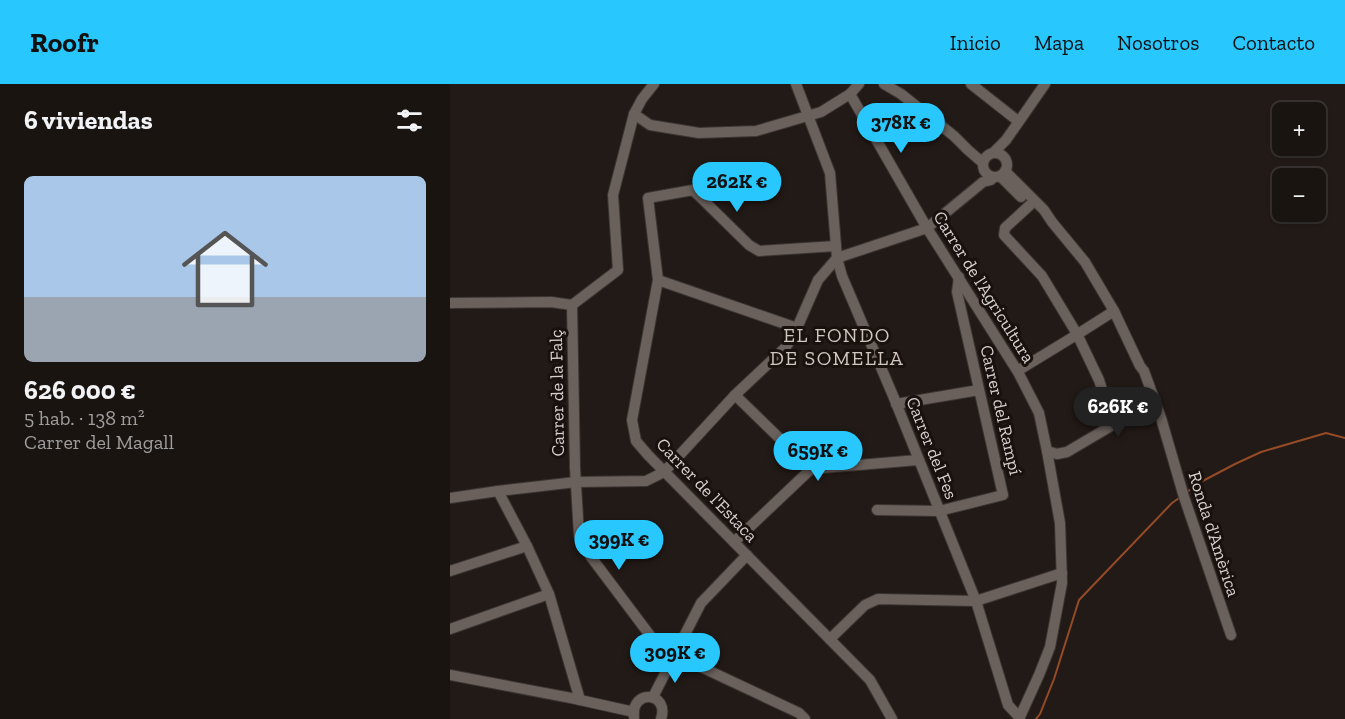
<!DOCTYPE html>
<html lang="es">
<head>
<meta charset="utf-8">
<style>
	:root { --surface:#1a1410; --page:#231d19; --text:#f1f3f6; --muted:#9f9e9f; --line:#383330; --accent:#28c8ff }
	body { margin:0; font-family:"Zilla Slab",serif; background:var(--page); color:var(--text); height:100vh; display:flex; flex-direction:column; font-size:22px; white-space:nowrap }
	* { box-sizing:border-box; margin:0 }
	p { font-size:20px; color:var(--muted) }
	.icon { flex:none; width:33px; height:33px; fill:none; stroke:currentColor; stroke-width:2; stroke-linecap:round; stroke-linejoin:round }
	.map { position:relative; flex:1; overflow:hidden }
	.details { display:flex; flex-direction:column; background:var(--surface); width:450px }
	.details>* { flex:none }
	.fabs { position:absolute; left:822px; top:18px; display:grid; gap:12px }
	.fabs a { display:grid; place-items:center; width:54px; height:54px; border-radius:9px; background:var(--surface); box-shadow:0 2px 4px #0004,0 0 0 2px var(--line); font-size:30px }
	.price { position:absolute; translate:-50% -51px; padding:0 14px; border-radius:21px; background:var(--accent); color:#111; font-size:20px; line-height:39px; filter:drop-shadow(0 2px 3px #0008) }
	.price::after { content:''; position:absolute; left:50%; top:36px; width:18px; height:14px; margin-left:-9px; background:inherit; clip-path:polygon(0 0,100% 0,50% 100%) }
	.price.current { background:#222; color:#fff }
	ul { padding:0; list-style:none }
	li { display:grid; align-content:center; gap:12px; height:318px; padding:0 24px }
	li+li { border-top:2px solid var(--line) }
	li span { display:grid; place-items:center; height:186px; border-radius:9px; color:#555 }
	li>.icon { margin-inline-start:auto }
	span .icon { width:108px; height:108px; fill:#fffc; stroke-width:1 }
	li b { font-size:26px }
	h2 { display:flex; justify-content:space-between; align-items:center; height:72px; padding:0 24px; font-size:26px }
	header { display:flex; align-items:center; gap:36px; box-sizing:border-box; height:84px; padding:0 30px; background:var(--accent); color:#111 }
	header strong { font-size:28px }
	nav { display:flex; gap:33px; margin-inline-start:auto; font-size:21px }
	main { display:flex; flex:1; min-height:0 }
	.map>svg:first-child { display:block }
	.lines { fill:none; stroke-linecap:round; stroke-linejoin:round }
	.stream { stroke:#954b27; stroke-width:2 }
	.minor-casing { stroke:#3c3634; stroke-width:12 }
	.minor { stroke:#6b615c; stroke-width:10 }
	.labels { text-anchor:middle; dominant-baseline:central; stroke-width:6; stroke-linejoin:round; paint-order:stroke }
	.street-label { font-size:18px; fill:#d7d1cf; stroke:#19110d }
	.neighbourhood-label { font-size:20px; letter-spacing:1.5px; fill:#d2c6c1; stroke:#19110d }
</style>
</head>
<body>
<header>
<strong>Roofr</strong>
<nav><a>Inicio</a><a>Mapa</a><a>Nosotros</a><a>Contacto</a></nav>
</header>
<main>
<section class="details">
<h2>6 viviendas<svg class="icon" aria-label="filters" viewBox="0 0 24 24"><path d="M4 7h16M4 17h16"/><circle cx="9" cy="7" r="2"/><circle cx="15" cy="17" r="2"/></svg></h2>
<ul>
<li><span style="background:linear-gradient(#a9c7e8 65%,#9aa5b1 0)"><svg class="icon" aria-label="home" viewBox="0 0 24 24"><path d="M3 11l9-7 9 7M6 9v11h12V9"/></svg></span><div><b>626 000 €</b><p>5 hab. · 138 m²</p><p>Carrer del Magall</p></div></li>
</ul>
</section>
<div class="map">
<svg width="895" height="635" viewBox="0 0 895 635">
	<rect width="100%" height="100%" fill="#221a16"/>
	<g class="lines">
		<g class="stream">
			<polyline points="736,409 747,400 785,380 811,368 876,349 895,354"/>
			<polyline points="586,635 590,630 604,595 629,516 722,419 729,414"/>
		</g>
		<defs>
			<g id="minor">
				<polyline points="204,0 192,15 184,30 163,111 168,186 122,221 125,384 129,451 141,473 211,566 222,574 234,575 349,629 355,635"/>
				<polyline points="346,0 380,89 387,174 392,192 444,314 526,517 558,621 570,634"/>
				<polyline points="434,0 451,10 504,52 518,66 533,79"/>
				<polyline points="521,0 568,37"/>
				<polyline points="400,10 477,144 568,288 589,329 597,367 610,439 612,499 600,563 589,591 569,635"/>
				<polyline points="184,30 200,41 249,49 306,47 371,28 400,10 409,0"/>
				<circle cx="545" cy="81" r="12"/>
				<polyline points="543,69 556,56 595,0"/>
				<polyline points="555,87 594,126 602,138 635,178 664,227 690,282 694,287 711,334 734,413 781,551"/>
				<polyline points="550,92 571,113"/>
				<polyline points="580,121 555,144 554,151 592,192 627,250 649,296 663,340"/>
				<polyline points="386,162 309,167 299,161 243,106 198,114 208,196 182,336 186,357 198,371 420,596 442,635"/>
				<polyline points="208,196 347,244"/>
				<polyline points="0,219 101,218 122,221"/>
				<polyline points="631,248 664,227"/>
				<polyline points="569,286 623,253"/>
				<polyline points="285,311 361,385"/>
				<polyline points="446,320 529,306"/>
				<polyline points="597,367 607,370 617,368 705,316"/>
				<polyline points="48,407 77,462 99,510 130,616"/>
				<polyline points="0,414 48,407 126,398 196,397 214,388 285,311 336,263 347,244 368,196 387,174 477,144 533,98 541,96 543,93"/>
				<polyline points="427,426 489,427 553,411 507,208 509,193"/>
				<polyline points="284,458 361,385 468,376"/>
				<polyline points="0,487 77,462"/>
				<polyline points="0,545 99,510"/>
				<polyline points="380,555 415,521 428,515 526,517 612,489"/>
				<polyline points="0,591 121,614 184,628"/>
				<polyline points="203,613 251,519 297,471"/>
				<path d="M 184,633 C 181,604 220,608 211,635"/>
			</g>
		</defs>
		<use href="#minor" class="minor-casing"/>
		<use href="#minor" class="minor"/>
	</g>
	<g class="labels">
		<g class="street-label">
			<text transform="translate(534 203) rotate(58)">Carrer de l'Agricultura</text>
			<text transform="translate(107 309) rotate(-91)">Carrer de la Falç</text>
			<text transform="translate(551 326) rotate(77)">Carrer del Rampí</text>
			<text transform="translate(482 364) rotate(68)">Carrer del Fes</text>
			<text transform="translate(257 406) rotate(46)">Carrer de l'Estaca</text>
			<text transform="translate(764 450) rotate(72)">Ronda d'Amèrica</text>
		</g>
		<g class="neighbourhood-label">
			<text x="387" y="251">EL FONDO<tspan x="387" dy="23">DE SOMELLA</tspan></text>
		</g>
	</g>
</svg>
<div class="fabs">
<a>+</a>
<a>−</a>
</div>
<b class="price" style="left:451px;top:70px">378K €</b>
<b class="price" style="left:287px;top:129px">262K €</b>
<b class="price current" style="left:668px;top:354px">626K €</b>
<b class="price" style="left:368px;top:398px">659K €</b>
<b class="price" style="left:169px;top:487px">399K €</b>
<b class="price" style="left:225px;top:600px">309K €</b>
</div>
</main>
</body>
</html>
